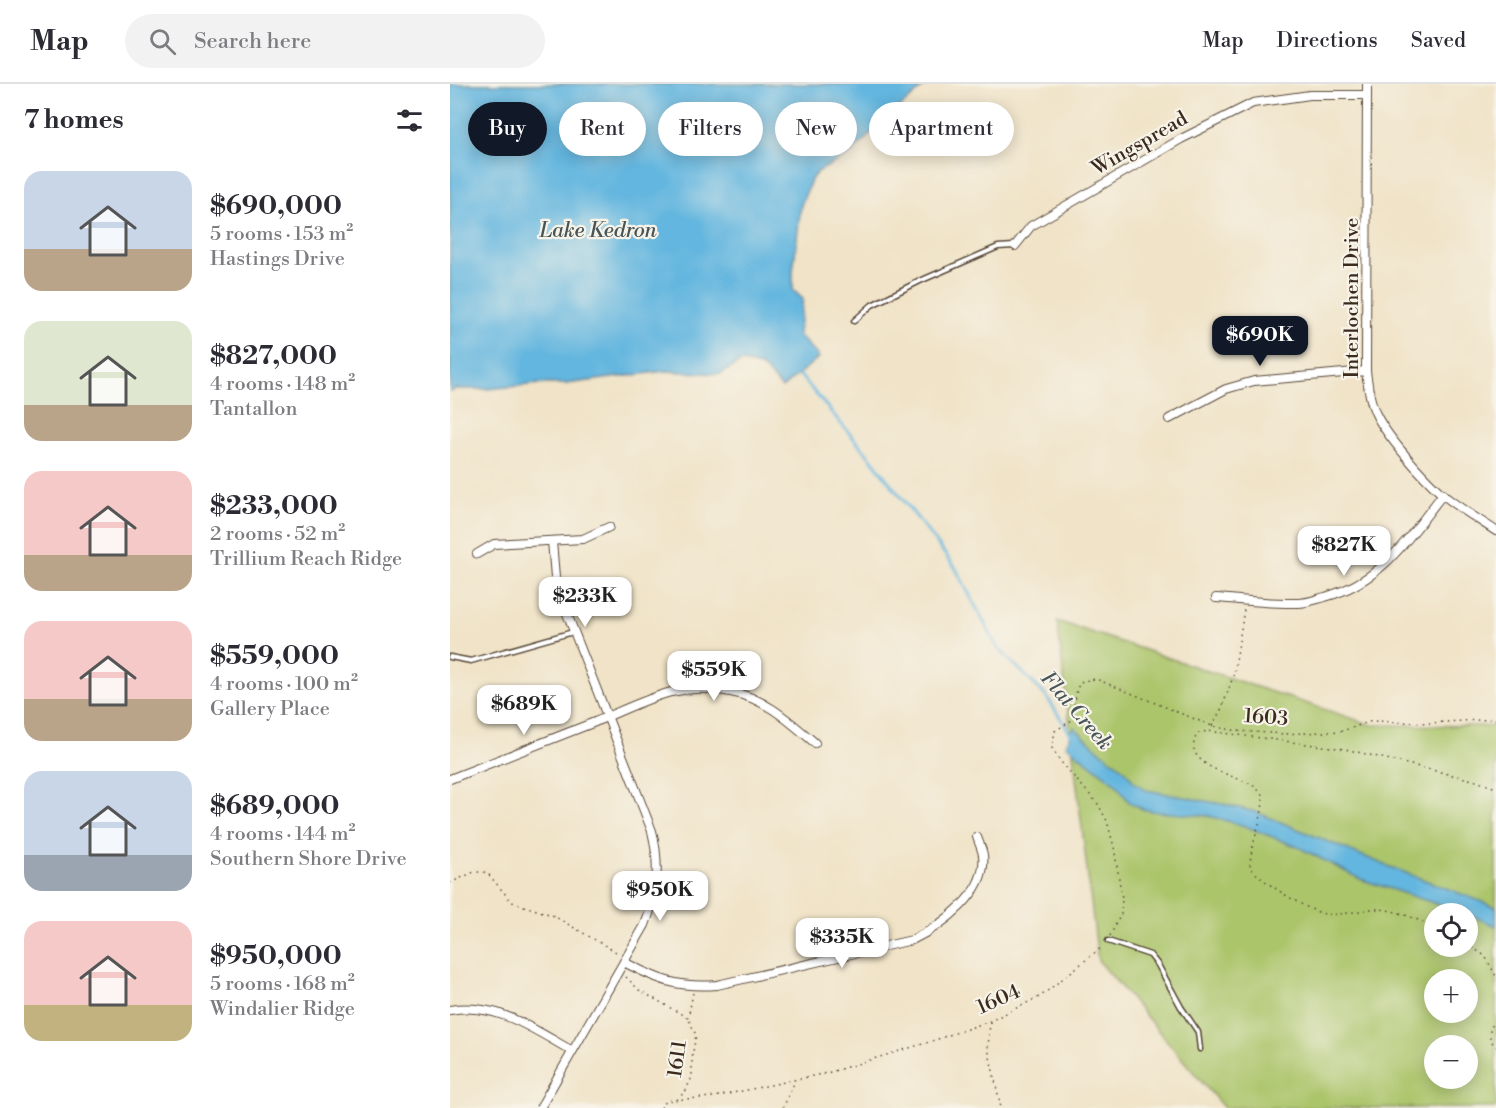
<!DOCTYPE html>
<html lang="en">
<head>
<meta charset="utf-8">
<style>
	:root { --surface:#fff; --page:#f2f2f3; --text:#2b2b33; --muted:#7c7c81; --line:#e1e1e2; --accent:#111827 }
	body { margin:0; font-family:"Libre Bodoni",serif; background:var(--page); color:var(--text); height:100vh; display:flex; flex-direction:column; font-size:22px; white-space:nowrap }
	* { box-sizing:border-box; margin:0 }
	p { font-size:20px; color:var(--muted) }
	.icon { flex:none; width:33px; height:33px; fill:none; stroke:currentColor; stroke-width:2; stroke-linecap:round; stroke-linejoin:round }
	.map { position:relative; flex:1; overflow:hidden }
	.panel { display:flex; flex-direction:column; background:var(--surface); width:450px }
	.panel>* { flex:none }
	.top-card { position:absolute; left:18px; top:18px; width:570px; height:54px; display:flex; gap:12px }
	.fabs { position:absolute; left:974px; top:819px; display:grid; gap:12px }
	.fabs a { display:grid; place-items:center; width:54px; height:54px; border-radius:50%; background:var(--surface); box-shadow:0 3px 15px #0003; font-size:30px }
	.price { position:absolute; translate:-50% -51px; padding:0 14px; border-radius:12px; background:#fff; color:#222; font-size:20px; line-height:39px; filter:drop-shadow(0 2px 3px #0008) }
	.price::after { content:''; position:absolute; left:50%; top:36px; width:18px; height:14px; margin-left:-9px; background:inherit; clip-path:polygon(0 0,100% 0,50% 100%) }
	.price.active { background:var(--accent); color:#fff }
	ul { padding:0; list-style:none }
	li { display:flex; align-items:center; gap:18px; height:150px; padding:0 24px }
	li span { display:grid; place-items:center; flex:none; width:168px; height:120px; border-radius:18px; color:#555 }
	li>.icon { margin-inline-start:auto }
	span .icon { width:72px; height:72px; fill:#fffc; stroke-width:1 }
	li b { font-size:26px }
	h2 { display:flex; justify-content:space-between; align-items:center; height:72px; padding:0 24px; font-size:26px }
	.chip { padding:0 21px; border-radius:27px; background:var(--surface); box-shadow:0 3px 15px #0003; font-size:21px; line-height:54px }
	.chip.active { background:var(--accent); color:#fff }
	header { display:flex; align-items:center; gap:36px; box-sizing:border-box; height:84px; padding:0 30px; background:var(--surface); border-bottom:2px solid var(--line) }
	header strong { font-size:28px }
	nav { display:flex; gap:33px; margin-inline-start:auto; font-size:21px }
	.search { width:420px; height:54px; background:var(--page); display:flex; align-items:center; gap:15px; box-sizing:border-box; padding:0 21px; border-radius:33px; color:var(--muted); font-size:22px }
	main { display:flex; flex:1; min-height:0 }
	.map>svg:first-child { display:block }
	.green { fill:#abc56b; stroke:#737844; stroke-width:1.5; fill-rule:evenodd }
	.water { fill:#63b6df; stroke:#4f707e; stroke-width:1.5 }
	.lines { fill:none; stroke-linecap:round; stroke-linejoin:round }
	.stream { stroke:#63b6df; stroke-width:3 }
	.lane-casing { stroke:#564637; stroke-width:7 }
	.street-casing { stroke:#564637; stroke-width:10 }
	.path { stroke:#564637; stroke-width:1.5; stroke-dasharray:1.5 4.5; stroke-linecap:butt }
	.lane { stroke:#fff; stroke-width:4 }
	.street { stroke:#fff; stroke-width:8 }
	.labels { text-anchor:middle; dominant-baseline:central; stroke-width:4.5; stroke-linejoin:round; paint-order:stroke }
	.street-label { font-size:20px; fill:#3b2a1e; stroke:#f7f3e8 }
	.water-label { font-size:21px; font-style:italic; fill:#475458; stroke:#f7f3e8 }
</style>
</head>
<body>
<header>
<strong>Map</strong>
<div class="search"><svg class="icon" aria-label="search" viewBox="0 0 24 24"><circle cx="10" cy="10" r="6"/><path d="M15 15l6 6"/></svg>Search here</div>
<nav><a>Map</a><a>Directions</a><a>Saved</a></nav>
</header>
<main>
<section class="panel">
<h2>7 homes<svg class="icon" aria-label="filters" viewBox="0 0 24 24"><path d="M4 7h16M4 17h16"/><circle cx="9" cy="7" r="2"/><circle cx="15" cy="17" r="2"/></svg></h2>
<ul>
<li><span style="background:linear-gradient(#c9d6e8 65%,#b9a48a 0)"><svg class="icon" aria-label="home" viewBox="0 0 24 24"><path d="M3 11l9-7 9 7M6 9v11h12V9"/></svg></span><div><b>$690,000</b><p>5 rooms · 153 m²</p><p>Hastings Drive</p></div></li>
<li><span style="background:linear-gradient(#dfe7d0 70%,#b9a48a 0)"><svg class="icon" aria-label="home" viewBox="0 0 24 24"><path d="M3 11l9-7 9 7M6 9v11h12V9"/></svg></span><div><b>$827,000</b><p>4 rooms · 148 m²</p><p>Tantallon</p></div></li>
<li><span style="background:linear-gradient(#f6c9c9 70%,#b9a48a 0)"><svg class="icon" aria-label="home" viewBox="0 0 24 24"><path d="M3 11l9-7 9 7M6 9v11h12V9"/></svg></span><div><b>$233,000</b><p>2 rooms · 52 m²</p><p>Trillium Reach Ridge</p></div></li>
<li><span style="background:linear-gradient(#f6c9c9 65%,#b9a48a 0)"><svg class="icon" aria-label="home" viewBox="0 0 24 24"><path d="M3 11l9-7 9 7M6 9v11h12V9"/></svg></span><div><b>$559,000</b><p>4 rooms · 100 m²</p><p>Gallery Place</p></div></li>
<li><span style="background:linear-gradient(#c9d6e8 70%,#9aa5b1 0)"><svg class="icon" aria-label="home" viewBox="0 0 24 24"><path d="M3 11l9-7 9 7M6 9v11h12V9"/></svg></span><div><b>$689,000</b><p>4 rooms · 144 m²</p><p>Southern Shore Drive</p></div></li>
<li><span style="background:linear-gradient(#f6c9c9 70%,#c2b280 0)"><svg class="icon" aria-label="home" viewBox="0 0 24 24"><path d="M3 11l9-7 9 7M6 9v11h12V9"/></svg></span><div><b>$950,000</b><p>5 rooms · 168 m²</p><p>Windalier Ridge</p></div></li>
</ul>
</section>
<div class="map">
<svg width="1046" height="1024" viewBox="0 0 1046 1024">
	<rect width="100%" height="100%" fill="#f7f3e8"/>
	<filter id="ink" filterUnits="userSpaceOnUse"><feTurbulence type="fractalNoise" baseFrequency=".0167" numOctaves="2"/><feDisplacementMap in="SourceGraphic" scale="12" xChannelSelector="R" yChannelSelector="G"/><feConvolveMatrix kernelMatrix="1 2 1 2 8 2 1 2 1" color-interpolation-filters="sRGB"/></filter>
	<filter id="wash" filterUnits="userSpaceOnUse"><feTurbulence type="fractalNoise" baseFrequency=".008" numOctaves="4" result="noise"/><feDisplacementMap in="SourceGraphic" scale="24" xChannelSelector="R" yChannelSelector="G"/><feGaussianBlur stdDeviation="1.35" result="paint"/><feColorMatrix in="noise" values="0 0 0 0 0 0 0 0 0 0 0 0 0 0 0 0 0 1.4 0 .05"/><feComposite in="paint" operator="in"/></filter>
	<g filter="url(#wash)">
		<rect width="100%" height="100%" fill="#f0e3c7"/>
		<path class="green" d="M 607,537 L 922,641 L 1046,642 L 1046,1024 L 774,1024 L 648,876 ZM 984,830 L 1017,830 L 1017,862 L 984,862 ZM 984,896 L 1017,896 L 1017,928 L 984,928 ZM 984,962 L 1017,962 L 1017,994 L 984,994 Z"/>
		<g class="water">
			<polygon points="0,0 477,0 424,46 402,69 369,87 362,94 351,121 343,187 343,206 353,215 348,251 369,273 332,304 311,282 291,278 271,290 215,287 116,300 90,300 36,305 6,305 0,308"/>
			<polygon points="624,643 648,665 675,686 684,698 696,706 777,721 806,728 935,781 1046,823 1046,842 1017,830 910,795 850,764 795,742 759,732 707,728 692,725 679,718 666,700 616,661"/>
		</g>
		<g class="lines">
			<polyline class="stream" points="348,289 423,377 505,483 547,563 596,612 623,653"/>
		</g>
	</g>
	<g filter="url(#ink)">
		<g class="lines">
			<defs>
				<g id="lane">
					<polyline points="404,237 422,221 470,197 548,163 564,162"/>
					<polyline points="0,573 21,577 123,548"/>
					<polyline points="658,857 700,871 708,881 731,923 748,948 750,965"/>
				</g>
				<g id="street">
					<path d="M 917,0 L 916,287 C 918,301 919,315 925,328 C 935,351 973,393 992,410 C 1009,424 1028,435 1046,447"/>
					<polyline points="565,162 581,142 731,55 803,19 860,11 917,11"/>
					<polyline points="719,335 776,305 804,297 916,287"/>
					<polyline points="27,470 44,460 133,455 159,443"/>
					<path d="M 766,514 C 793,516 821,520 848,519 C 857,519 867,515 875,513 C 933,497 958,454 993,410"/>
					<path d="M 0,695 C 48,676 96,657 145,638 C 169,628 195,615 221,608 C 240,604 262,604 281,608 C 315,614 339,637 365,659"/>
					<path d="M 174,878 C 208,896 228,904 267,901 L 462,856 C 491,842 538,809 533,771 C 532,765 529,759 527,753"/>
					<path d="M 0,926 C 47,918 83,945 122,967"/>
					<path d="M 90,1024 L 195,841 C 208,808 210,780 202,747 L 109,509 L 105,493 L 102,457"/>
				</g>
			</defs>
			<use href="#lane" class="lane-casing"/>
			<use href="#street" class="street-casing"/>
			<g class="path">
				<polyline points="762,642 772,624 784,590 794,526"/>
				<polyline points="0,799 24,788 34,788 39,791 62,818 102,831 168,869"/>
				<path d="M 984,844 C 965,834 943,824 922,825 C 906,827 890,832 875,830 C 858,827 810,797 800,783 C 800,759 814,736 813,711 C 809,707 806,703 802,701 C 782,690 728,680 748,649 L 758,647 L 895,665 L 1023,696 L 1046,704"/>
				<polyline points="660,852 671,830 672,814 664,763 657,737 648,720 611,678 602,664 605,647 622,636 627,604 632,597 646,595 762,642 788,647 835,650 892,647 922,637 979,639 1046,635"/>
				<polyline points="1017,860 1035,872 1046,892"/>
				<polyline points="176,893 189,906 238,934 246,951 242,973 242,993 235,1008 227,1015"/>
				<polyline points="238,934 243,909"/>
				<path d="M 1046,936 C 1038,946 1037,953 1046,963"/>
				<polyline points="540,938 538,964 551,1024"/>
				<polyline points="211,1024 214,1019 221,1016 264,1013 377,989 476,959 540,937 591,912 652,863"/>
				<polyline points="333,1024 345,997"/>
			</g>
			<use href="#lane" class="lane"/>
			<use href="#street" class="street"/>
		</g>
	</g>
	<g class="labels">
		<g class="street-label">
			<text transform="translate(690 60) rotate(-30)">Wingspread</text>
			<text transform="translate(902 214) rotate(-90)">Interlochen Drive</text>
			<text transform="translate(816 634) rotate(4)">1603</text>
			<text transform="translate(549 916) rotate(-24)">1604</text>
			<text transform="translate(228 975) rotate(-82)">1611</text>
		</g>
		<g class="water-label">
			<text x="148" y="147">Lake Kedron</text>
			<text transform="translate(626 627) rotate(49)">Flat Creek</text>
		</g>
	</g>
</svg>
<div class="fabs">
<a><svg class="icon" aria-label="locate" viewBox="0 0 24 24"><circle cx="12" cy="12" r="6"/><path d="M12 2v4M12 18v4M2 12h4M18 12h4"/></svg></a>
<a>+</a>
<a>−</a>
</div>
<b class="price active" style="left:810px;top:283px">$690K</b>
<b class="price" style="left:894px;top:493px">$827K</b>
<b class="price" style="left:135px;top:544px">$233K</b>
<b class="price" style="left:264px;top:618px">$559K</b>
<b class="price" style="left:74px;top:652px">$689K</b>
<b class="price" style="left:210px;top:838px">$950K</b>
<b class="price" style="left:392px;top:885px">$335K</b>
<div class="top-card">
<a class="chip active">Buy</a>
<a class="chip">Rent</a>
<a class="chip">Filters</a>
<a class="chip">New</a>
<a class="chip">Apartment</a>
</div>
</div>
</main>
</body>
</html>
